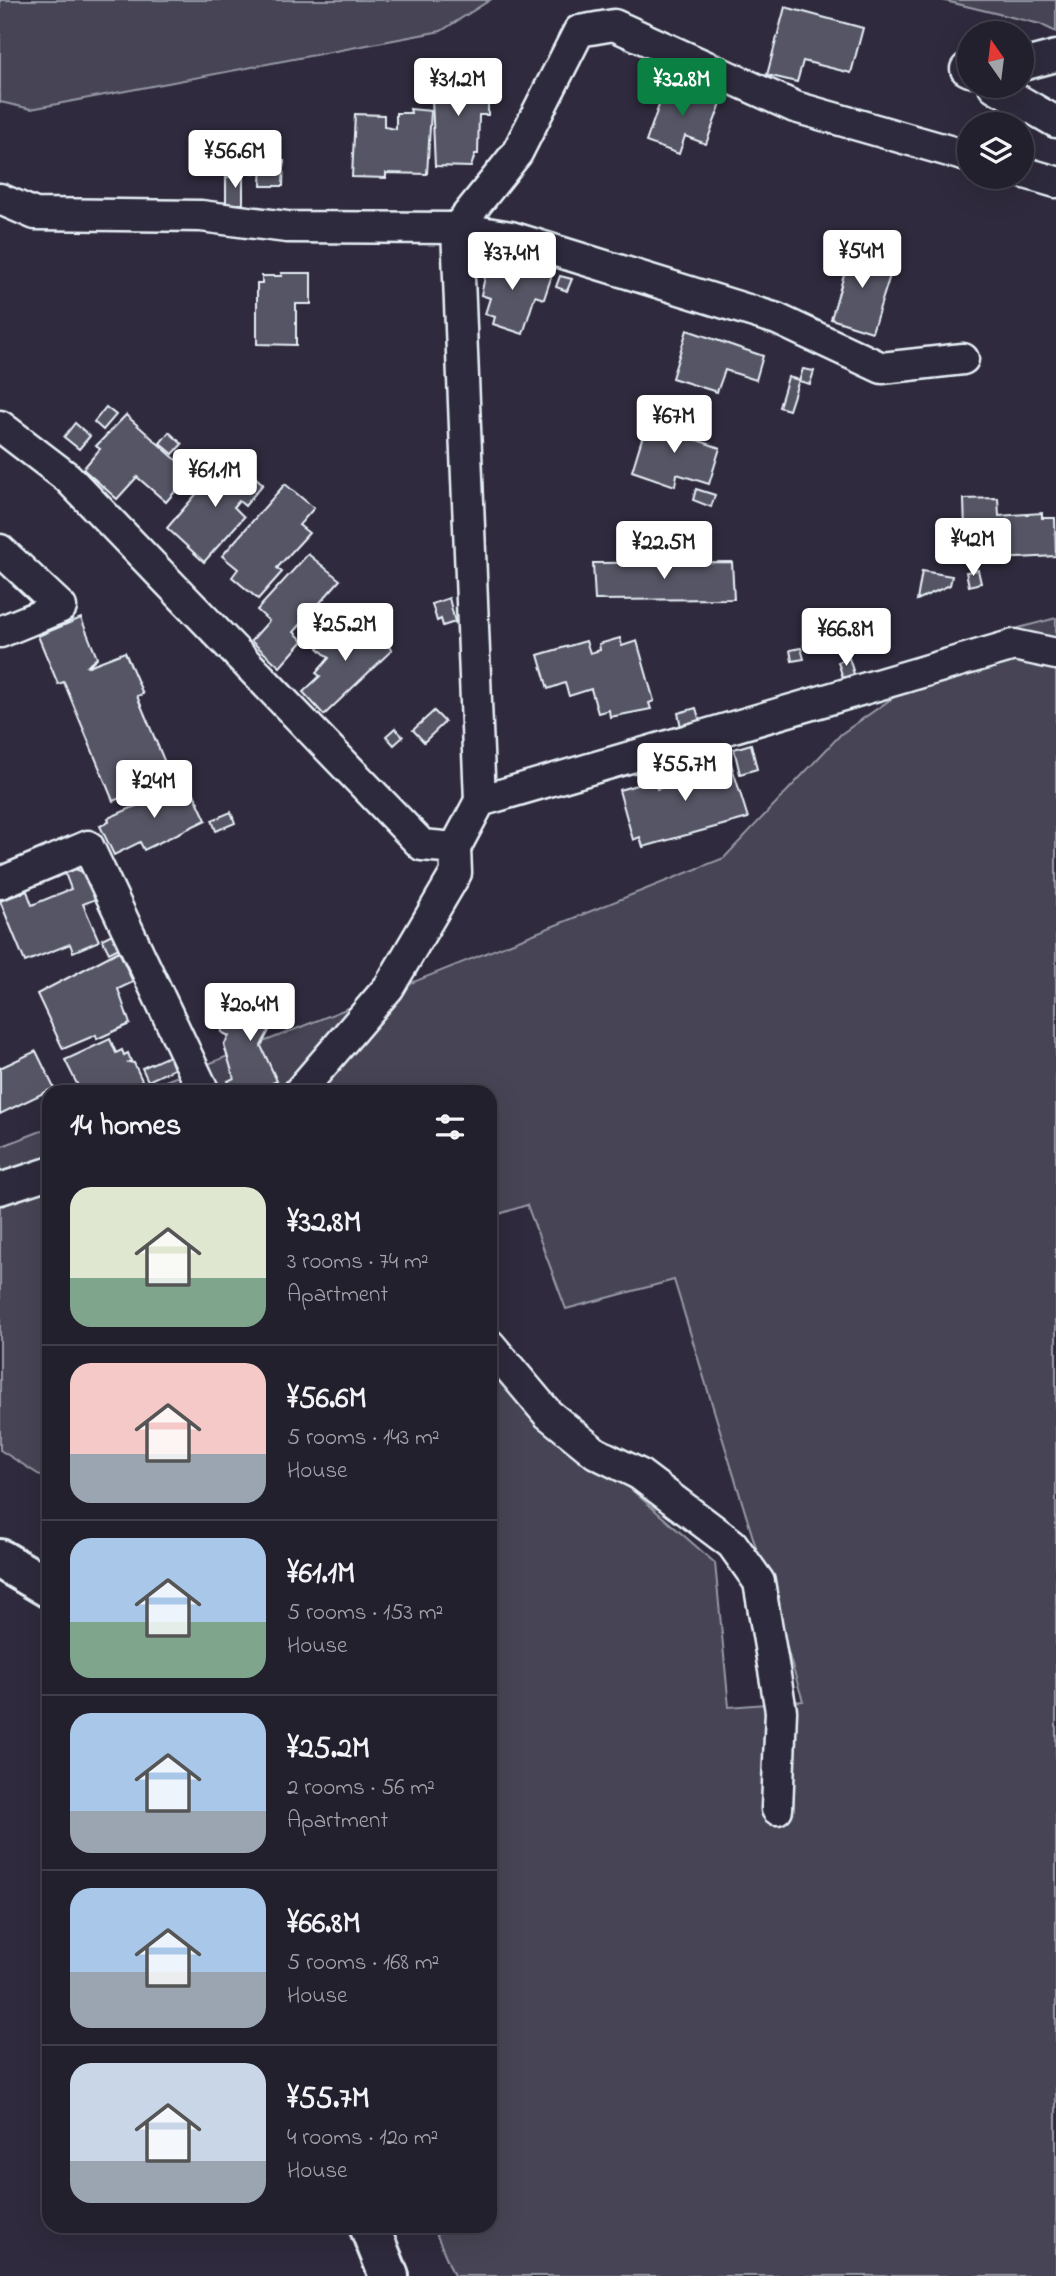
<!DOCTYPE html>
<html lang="en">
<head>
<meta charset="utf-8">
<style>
	:root { --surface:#23202e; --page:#2b2836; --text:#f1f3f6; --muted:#a3a3aa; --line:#403e4a; --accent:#0b8043 }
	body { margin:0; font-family:"Indie Flower",sans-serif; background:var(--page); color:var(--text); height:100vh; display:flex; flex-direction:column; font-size:26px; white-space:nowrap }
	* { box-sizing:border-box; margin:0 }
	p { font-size:23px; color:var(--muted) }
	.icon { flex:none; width:38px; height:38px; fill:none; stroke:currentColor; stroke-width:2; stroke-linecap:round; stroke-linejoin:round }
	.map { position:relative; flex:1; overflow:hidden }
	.side { position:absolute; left:42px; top:1085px; width:455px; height:1148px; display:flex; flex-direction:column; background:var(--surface); border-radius:21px; box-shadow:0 7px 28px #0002,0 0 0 2px var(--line) }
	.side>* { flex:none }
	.needle { width:46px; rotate:346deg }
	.fabs { position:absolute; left:957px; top:21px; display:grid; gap:14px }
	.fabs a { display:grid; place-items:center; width:77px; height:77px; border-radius:50%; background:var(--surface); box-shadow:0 7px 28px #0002,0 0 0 2px var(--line); font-size:35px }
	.price { position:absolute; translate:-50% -60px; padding:0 16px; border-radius:7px; background:#fff; color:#222; font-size:23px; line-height:46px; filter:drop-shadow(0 2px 4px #0008) }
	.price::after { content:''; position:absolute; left:50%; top:42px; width:21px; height:16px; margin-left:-10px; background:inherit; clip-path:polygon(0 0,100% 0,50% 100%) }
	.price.current { background:var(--accent); color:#fff }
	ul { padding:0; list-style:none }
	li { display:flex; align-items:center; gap:21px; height:175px; padding:0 28px }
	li+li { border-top:2px solid var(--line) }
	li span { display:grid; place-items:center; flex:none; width:196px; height:140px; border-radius:21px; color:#555 }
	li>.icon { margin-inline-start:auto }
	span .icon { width:84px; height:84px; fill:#fffc; stroke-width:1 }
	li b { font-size:30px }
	h2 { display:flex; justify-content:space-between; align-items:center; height:84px; padding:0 28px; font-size:30px }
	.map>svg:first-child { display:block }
	.green { fill:#464455; stroke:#979aa6; stroke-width:2 }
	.building { fill:#575565; stroke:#e8f1f8; stroke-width:2 }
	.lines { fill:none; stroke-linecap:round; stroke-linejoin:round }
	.street-casing { stroke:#e8f1f8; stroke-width:35 }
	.secondary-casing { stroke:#e8f1f8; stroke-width:44 }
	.street { stroke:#2f2a3d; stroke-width:30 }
	.secondary { stroke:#2f2a3d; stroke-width:38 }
</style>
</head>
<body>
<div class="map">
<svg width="1056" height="2276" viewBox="0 0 1056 2276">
	<rect width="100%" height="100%" fill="#2f2a3d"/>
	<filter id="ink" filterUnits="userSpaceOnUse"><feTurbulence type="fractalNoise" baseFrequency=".0143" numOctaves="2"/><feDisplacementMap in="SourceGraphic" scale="14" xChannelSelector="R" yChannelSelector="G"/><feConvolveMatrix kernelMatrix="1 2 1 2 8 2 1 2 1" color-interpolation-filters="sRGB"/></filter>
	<g filter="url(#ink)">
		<g class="green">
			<polygon points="0,0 490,0 441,31 31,109 0,102"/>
			<polygon points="941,0 1056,0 1056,32 1040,24"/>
			<polygon points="1056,618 1056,2276 454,2276 433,2226 490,2226 490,1341 591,1454 715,1563 729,1707 803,1701 674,1280 566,1309 527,1205 490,1217 490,1092 138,1092 724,858 841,734 977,639"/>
			<polygon points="49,1128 49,1481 0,1450 0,1147"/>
		</g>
		<g class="building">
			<polygon points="785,7 863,28 851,73 803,61 797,82 767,75"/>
			<polygon points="488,75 488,115 479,115 478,154 475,154 471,167 435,166 431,76"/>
			<polygon points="668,80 685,85 683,89 721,103 706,144 685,136 679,154 646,142"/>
			<polygon points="410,109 431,111 427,174 386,173 386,178 352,177 355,114 384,115 384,127 396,129 396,113 411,113"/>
			<polygon points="233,154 258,154 257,173 233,172"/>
			<polygon points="262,160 284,161 283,186 261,186"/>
			<polygon points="243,176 243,204 226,204 226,177"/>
			<polygon points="852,248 881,257 880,262 893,266 872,332 831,319"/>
			<polygon points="490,254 552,275 544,299 535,296 523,334 493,324 495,317 485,314 490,298 481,295"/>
			<polygon points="281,273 311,273 311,304 296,304 296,345 257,344 257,283 262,283 262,276 282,276"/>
			<polygon points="560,276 572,279 567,291 556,287"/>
			<polygon points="687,330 763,356 756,380 725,370 717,392 672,378"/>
			<polygon points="803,369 814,371 810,384 799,381"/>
			<polygon points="788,377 799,380 789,410 779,407"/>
			<polygon points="106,407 116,415 103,430 94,422"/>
			<polygon points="126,415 191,473 166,502 137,477 117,499 83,469 100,449 96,446"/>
			<polygon points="648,419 696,434 694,439 720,448 709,484 677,474 675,486 632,471"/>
			<polygon points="75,423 90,436 79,449 64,437"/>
			<polygon points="169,432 182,444 173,454 160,443"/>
			<polygon points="230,455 263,484 245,506 239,501 234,507 244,517 204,562 167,528"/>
			<polygon points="285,484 314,508 299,525 309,533 277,568 282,572 258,599 232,577 238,569 222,556"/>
			<polygon points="696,489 715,495 711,507 693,500"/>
			<polygon points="998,498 999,516 1042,513 1042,518 1055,518 1056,556 979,560 978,530 965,530 964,499"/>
			<polygon points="308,554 340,580 294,632 303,641 280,667 251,641 269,621 257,610"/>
			<polygon points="732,562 734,599 595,600 593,563"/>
			<polygon points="978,570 981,583 969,586 966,572"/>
			<polygon points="922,571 952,576 950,585 917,600"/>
			<polygon points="449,598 455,622 443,626 441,619 437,621 432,604"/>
			<polygon points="352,616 369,631 372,629 392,650 324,715 303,692 320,676 316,673 329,658 318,648 345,618 348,620"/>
			<polygon points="81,618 97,658 86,667 125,652 143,694 137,696 171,777 113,801 64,682 58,684 38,636"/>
			<polygon points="620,638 622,646 637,641 654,701 649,703 651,709 610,717 609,710 598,713 591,689 569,696 565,683 548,689 538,655 586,641 590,653 600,650 599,644"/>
			<polygon points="801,648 804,659 792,661 790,650"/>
			<polygon points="849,658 854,674 843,678 838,662"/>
			<polygon points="696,708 700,722 681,727 678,713"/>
			<polygon points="434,711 445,722 424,742 413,730"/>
			<polygon points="395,728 403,737 394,745 386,736"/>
			<polygon points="751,744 757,769 740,774 734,749"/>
			<polygon points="728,754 748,818 643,847 640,837 633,840 619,790 654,780 657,789 690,779 686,767"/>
			<polygon points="189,783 206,820 144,850 140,842 114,855 100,826 109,822 108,818"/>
			<polygon points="231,812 235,823 216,831 212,820"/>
			<polygon points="67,866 83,872 96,899 83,904 99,941 73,952 70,944 25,962 0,901 27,891 32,905 71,889 63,868"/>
			<polygon points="112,934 119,948 109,953 102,939"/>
			<polygon points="119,951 133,982 118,989 130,1024 97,1039 96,1035 63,1049 37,994"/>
			<polygon points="261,992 283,1003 261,1046 277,1081 253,1092 234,1092 228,1081 234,1078 224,1045 229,1036 221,1032 233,1006 242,1010 249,997 257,1001"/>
			<polygon points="110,1039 116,1053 122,1050 124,1055 128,1053 131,1061 129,1062 134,1063 146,1089 81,1092 65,1060"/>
			<polygon points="36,1051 54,1088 0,1114 0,1068"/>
			<polygon points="169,1056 174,1069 148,1081 142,1068"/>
		</g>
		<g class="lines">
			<defs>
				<g id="street">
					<polyline points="1022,65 1056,56"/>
					<polyline points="970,69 966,69 970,71"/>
					<polyline points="994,86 1056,122"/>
					<polyline points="1022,172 1056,182"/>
					<polyline points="0,199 35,214 201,216 287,227 457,228 511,237 777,319 882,368 963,359"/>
					<polyline points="0,426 68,478 422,845 455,848"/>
					<polyline points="0,550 61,607 0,632"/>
					<polyline points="480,801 457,228 517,153 579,31 614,25 795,107 970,157"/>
					<polyline points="0,883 88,846 204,1092"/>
					<polyline points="299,1092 389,987 456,873 455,848 480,801 1014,645 1056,654"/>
					<polyline points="0,1189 49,1173"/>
					<polyline points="490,1345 548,1414 596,1453 639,1474 732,1544 759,1582 781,1711 777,1809"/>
				</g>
				<g id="secondary">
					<polyline points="0,1559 49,1588"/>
					<polyline points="369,2226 389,2276"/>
				</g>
			</defs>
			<use href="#street" class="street-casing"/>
			<use href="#secondary" class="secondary-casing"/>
			<use href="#street" class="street"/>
			<use href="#secondary" class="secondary"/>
		</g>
	</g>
</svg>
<div class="fabs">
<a><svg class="needle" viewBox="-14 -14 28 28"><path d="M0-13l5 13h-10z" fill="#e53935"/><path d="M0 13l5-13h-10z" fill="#a3a3aa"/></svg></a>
<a><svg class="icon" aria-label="layers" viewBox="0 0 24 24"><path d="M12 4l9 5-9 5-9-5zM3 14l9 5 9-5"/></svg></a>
</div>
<b class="price" style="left:458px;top:118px">¥31.2M</b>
<b class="price current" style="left:682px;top:118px">¥32.8M</b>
<b class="price" style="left:235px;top:190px">¥56.6M</b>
<b class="price" style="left:862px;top:290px">¥54M</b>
<b class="price" style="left:512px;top:292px">¥37.4M</b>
<b class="price" style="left:674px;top:455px">¥67M</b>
<b class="price" style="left:215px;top:509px">¥61.1M</b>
<b class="price" style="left:973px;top:578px">¥42M</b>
<b class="price" style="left:664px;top:581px">¥22.5M</b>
<b class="price" style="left:345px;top:663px">¥25.2M</b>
<b class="price" style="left:846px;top:668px">¥66.8M</b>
<b class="price" style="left:685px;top:803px">¥55.7M</b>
<b class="price" style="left:154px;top:820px">¥24M</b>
<b class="price" style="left:250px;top:1043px">¥20.4M</b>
<section class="side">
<h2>14 homes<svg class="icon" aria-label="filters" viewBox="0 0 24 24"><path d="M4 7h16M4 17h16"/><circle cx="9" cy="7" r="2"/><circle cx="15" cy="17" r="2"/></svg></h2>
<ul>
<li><span style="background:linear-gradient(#dfe7d0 65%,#7fa58c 0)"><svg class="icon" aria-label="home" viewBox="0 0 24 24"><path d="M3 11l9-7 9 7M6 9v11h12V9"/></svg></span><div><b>¥32.8M</b><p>3 rooms · 74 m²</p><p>Apartment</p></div></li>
<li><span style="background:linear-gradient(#f6c9c9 65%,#9aa5b1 0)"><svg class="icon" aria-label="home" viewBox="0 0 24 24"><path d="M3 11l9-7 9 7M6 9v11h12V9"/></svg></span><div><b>¥56.6M</b><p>5 rooms · 143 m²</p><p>House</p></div></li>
<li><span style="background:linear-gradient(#a9c7e8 60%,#7fa58c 0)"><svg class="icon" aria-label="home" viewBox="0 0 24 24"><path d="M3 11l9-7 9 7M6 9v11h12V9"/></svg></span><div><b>¥61.1M</b><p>5 rooms · 153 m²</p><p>House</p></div></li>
<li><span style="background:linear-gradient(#a9c7e8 70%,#9aa5b1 0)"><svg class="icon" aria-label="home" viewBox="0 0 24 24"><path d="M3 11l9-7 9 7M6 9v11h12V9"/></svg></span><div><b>¥25.2M</b><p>2 rooms · 56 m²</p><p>Apartment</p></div></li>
<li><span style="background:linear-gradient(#a9c7e8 60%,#9aa5b1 0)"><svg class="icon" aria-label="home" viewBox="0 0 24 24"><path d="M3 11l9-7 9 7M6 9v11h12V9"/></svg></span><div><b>¥66.8M</b><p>5 rooms · 168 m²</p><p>House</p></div></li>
<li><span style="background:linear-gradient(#c9d6e8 70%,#9aa5b1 0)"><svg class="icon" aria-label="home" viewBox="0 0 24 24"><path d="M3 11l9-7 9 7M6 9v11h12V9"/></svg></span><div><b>¥55.7M</b><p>4 rooms · 120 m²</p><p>House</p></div></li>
</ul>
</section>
</div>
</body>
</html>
